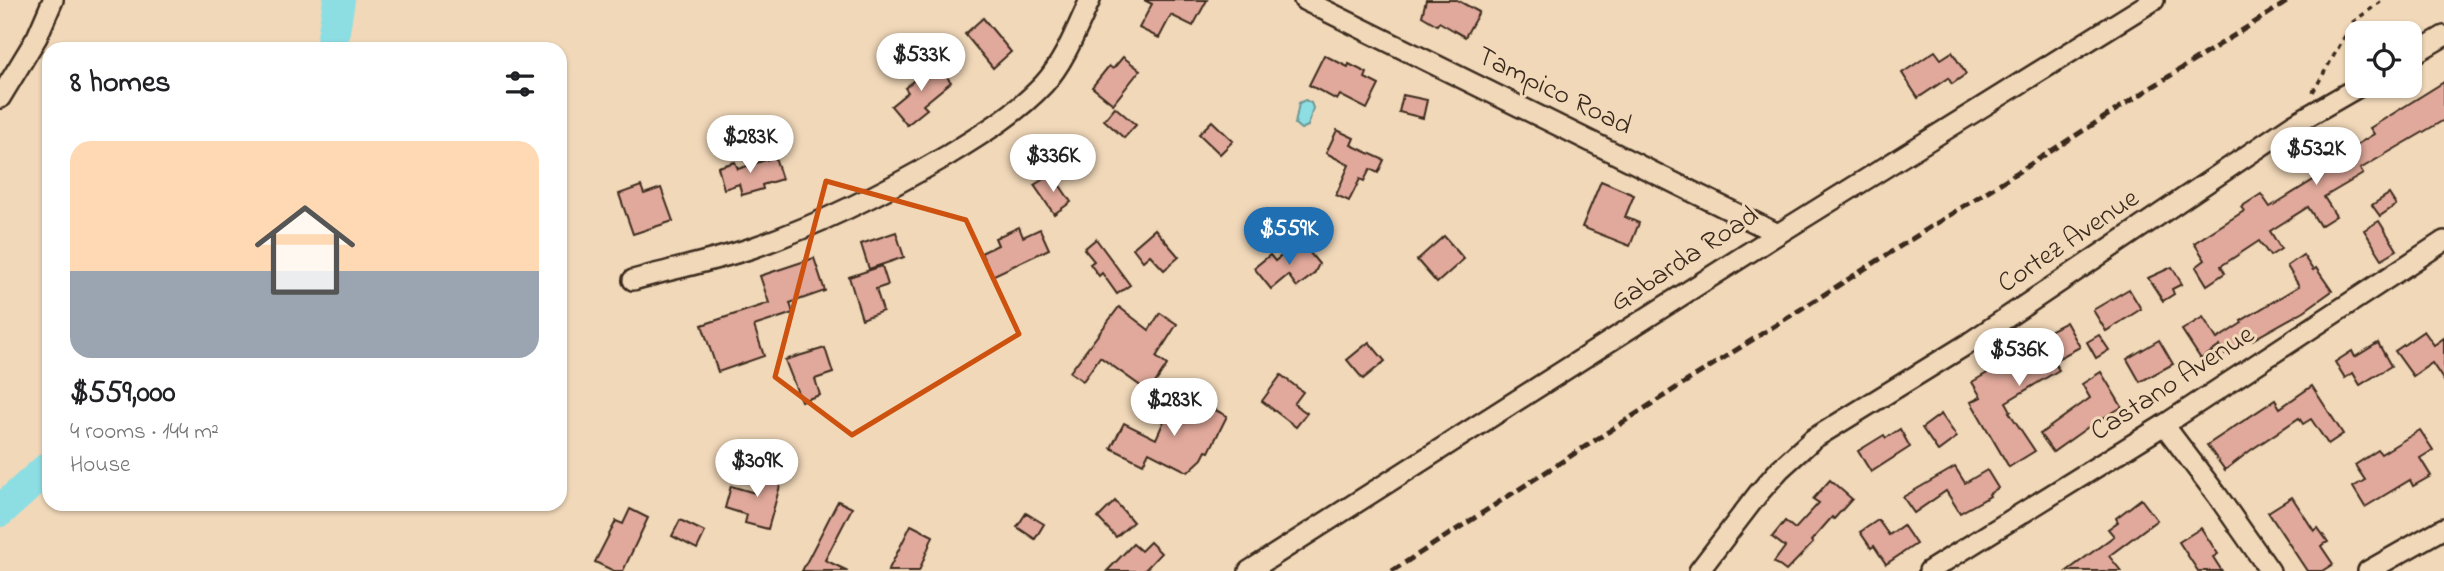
<!DOCTYPE html>
<html lang="en">
<head>
<meta charset="utf-8">
<style>
	:root { --surface:#fff; --page:#f6f6f6; --text:#202124; --muted:#757577; --accent:#1f6fb2 }
	body { margin:0; font-family:"Indie Flower",sans-serif; background:var(--page); color:var(--text); height:100vh; display:flex; flex-direction:column; font-size:26px; white-space:nowrap }
	* { box-sizing:border-box; margin:0 }
	p { font-size:23px; color:var(--muted) }
	.icon { flex:none; width:38px; height:38px; fill:none; stroke:currentColor; stroke-width:2; stroke-linecap:round; stroke-linejoin:round }
	.map { position:relative; flex:1; overflow:hidden }
	.drawer { position:absolute; left:42px; top:42px; width:525px; height:469px; display:flex; flex-direction:column; background:var(--surface); border-radius:21px; box-shadow:0 2px 5px #0004 }
	.drawer>* { flex:none }
	.buttons { position:absolute; left:2345px; top:21px; display:grid; gap:14px }
	.buttons a { display:grid; place-items:center; width:77px; height:77px; border-radius:14px; background:var(--surface); box-shadow:0 2px 5px #0004; font-size:35px }
	.price { position:absolute; translate:-50% -60px; padding:0 16px; border-radius:24px; background:#fff; color:#222; font-size:23px; line-height:46px; filter:drop-shadow(0 2px 4px #0008) }
	.price::after { content:''; position:absolute; left:50%; top:42px; width:21px; height:16px; margin-left:-10px; background:inherit; clip-path:polygon(0 0,100% 0,50% 100%) }
	.price.selected { background:var(--accent); color:#fff }
	ul { padding:0; list-style:none }
	li { display:grid; align-content:center; gap:14px; height:371px; padding:0 28px }
	li span { display:grid; place-items:center; height:217px; border-radius:21px; color:#555 }
	li>.icon { margin-inline-start:auto }
	span .icon { width:126px; height:126px; fill:#fffc; stroke-width:1 }
	li b { font-size:30px }
	h2 { display:flex; justify-content:space-between; align-items:center; height:84px; padding:0 28px; font-size:30px }
	.map>svg:first-child { display:block }
	.water { fill:#8ddee3; stroke:#6c9694; stroke-width:2 }
	.lines { fill:none; stroke-linecap:round; stroke-linejoin:round }
	.river { stroke:#8ddee3; stroke-width:32 }
	.building { fill:#e1a99b; stroke:#3b2a1e; stroke-width:2 }
	.minor-casing { stroke:#3b2a1e; stroke-width:24 }
	.path { stroke:#3b2a1e; stroke-width:3.5; stroke-dasharray:5 5; stroke-linecap:butt }
	.minor { stroke:#f1d8b9; stroke-width:19 }
	.rail { stroke:#3b2a1e; stroke-width:5; stroke-dasharray:10 5; stroke-linecap:butt }
	.marked { fill:none; stroke:#ce520f; stroke-width:5; stroke-linejoin:round }
	.labels { text-anchor:middle; dominant-baseline:central; stroke-width:6; stroke-linejoin:round; paint-order:stroke }
	.street-label { font-size:28px; fill:#3b2a1e; stroke:#f1d8b9 }
</style>
</head>
<body>
<div class="map">
<svg width="2444" height="571" viewBox="0 0 2444 571">
	<rect width="100%" height="100%" fill="#f1d8b9"/>
	<filter id="ink" filterUnits="userSpaceOnUse"><feTurbulence type="fractalNoise" baseFrequency=".0143" numOctaves="2"/><feDisplacementMap in="SourceGraphic" scale="14" xChannelSelector="R" yChannelSelector="G"/><feConvolveMatrix kernelMatrix="1 2 1 2 8 2 1 2 1" color-interpolation-filters="sRGB"/></filter>
	<g filter="url(#ink)">
		<polygon class="water" points="1305,100 1311,103 1313,108 1308,126 1301,129 1295,124 1299,103"/>
		<g class="lines">
			<g class="river">
				<polyline points="331,49 339,0"/>
				<polyline points="0,511 49,467"/>
			</g>
		</g>
		<g class="building">
			<polygon points="1144,0 1207,0 1193,26 1171,15 1159,38 1139,28 1152,4"/>
			<polygon points="1426,0 1457,0 1479,12 1465,37 1439,22 1437,25 1422,16"/>
			<polygon points="983,18 1011,52 993,68 965,34"/>
			<polygon points="1935,51 1941,59 1952,52 1966,74 1952,84 1948,78 1918,98 1902,73"/>
			<polygon points="1324,55 1348,67 1349,64 1367,73 1365,78 1379,85 1367,109 1340,95 1337,100 1309,85"/>
			<polygon points="1123,57 1140,70 1113,104 1092,87 1109,66 1113,69"/>
			<polygon points="935,62 951,82 923,105 927,109 907,125 891,106 908,92 905,88"/>
			<polygon points="2444,82 2444,120 2360,169 2363,174 2324,197 2336,216 2320,226 2308,207 2270,231 2281,249 2270,256 2259,241 2221,266 2225,273 2207,285 2196,267 2205,260 2194,243 2244,211 2241,207 2261,194 2270,207 2323,174 2319,168 2374,134 2370,128"/>
			<polygon points="1403,95 1427,100 1423,118 1399,112"/>
			<polygon points="1115,107 1136,125 1124,138 1104,120"/>
			<polygon points="1212,121 1233,141 1220,154 1199,134"/>
			<polygon points="1337,130 1354,138 1351,145 1384,160 1378,173 1370,169 1364,181 1360,179 1349,201 1336,195 1349,165 1326,153"/>
			<polygon points="775,157 782,179 762,185 763,189 742,195 739,184 724,189 718,167 735,162 738,169"/>
			<polygon points="1052,174 1071,202 1054,214 1034,185"/>
			<polygon points="1601,181 1634,195 1625,217 1639,223 1630,246 1582,227"/>
			<polygon points="641,186 644,194 661,188 673,221 633,234 619,194"/>
			<polygon points="2389,194 2396,205 2380,216 2372,205"/>
			<polygon points="2379,221 2397,250 2382,259 2364,230"/>
			<polygon points="1019,227 1023,237 1040,229 1049,249 992,276 981,253 998,245 995,238"/>
			<polygon points="1155,229 1179,257 1164,270 1150,255 1143,261 1133,248"/>
			<polygon points="896,232 904,257 869,269 861,244"/>
			<polygon points="1444,236 1464,259 1437,283 1417,260"/>
			<polygon points="1096,239 1130,285 1117,294 1102,273 1099,276 1090,264 1094,261 1084,249"/>
			<polygon points="1300,241 1319,264 1314,274 1297,287 1288,275 1271,289 1254,268 1270,255 1275,261"/>
			<polygon points="2303,255 2313,270 2316,268 2332,291 2304,311 2252,340 2251,337 2225,354 2220,346 2201,359 2182,330 2203,317 2217,339 2242,323 2241,321 2299,286 2287,266"/>
			<polygon points="814,258 825,291 790,303 793,313 754,326 764,356 718,372 702,325 769,303 760,276"/>
			<polygon points="882,266 888,285 876,289 883,311 862,319 849,277"/>
			<polygon points="2172,267 2182,284 2172,289 2174,294 2163,301 2148,278"/>
			<polygon points="2129,289 2141,309 2106,331 2093,310"/>
			<polygon points="1119,307 1149,330 1160,313 1177,324 1156,357 1167,365 1149,392 1100,357 1083,381 1070,372"/>
			<polygon points="2066,322 2080,347 2053,361 2059,370 2006,402 2011,411 2009,412 2035,451 2009,467 1971,402 1981,397 1972,382 2004,363 2003,360 2039,336"/>
			<polygon points="2424,331 2434,345 2444,338 2444,381 2432,363 2413,376 2395,351"/>
			<polygon points="2099,335 2109,350 2096,358 2087,342"/>
			<polygon points="2159,340 2173,364 2140,382 2127,359"/>
			<polygon points="1369,342 1385,361 1363,379 1347,360"/>
			<polygon points="2378,343 2391,366 2360,385 2353,373 2345,378 2335,362 2352,351 2355,357"/>
			<polygon points="825,348 833,373 815,379 820,395 801,401 785,360"/>
			<polygon points="2101,372 2122,407 2091,425 2053,452 2040,434 2090,398 2082,384"/>
			<polygon points="1281,375 1303,392 1294,404 1307,413 1296,427 1262,401"/>
			<polygon points="2312,386 2343,434 2328,444 2311,419 2303,424 2299,418 2251,450 2225,470 2207,445 2275,400 2280,408"/>
			<polygon points="1200,402 1227,416 1209,452 1206,451 1202,459 1188,472 1149,452 1143,464 1111,448 1124,423 1156,439 1171,405 1194,416"/>
			<polygon points="1941,414 1957,437 1938,451 1922,428"/>
			<polygon points="1900,429 1910,447 1871,472 1858,451 1884,435 1886,438"/>
			<polygon points="2420,430 2433,450 2420,458 2431,476 2413,486 2410,480 2365,507 2353,487 2365,480 2355,465 2378,450 2381,454"/>
			<polygon points="1955,467 1965,483 1987,470 1998,488 1989,494 1990,496 1960,513 1946,491 1914,513 1903,497"/>
			<polygon points="761,468 783,475 768,529 745,523 747,515 725,508 731,486 755,493"/>
			<polygon points="1830,480 1852,499 1834,519 1832,517 1811,541 1813,543 1786,571 1774,562 1785,547 1772,537 1785,521 1795,529 1819,503 1813,499"/>
			<polygon points="2292,497 2314,531 2318,528 2328,542 2321,546 2333,564 2322,571 2307,571 2268,512"/>
			<polygon points="2141,499 2157,520 2109,556 2121,571 2067,571 2114,536 2108,529 2118,522 2116,518"/>
			<polygon points="838,501 852,508 825,560 848,571 802,571"/>
			<polygon points="1115,501 1133,522 1116,537 1098,518"/>
			<polygon points="630,509 648,518 623,571 614,571 595,562 616,521 623,524"/>
			<polygon points="1026,513 1044,524 1035,539 1017,527"/>
			<polygon points="680,520 705,532 697,549 672,536"/>
			<polygon points="1878,520 1889,535 1903,525 1916,544 1886,564 1874,546 1871,548 1860,532"/>
			<polygon points="911,525 933,536 919,571 888,571"/>
			<polygon points="2201,528 2218,554 2213,557 2222,571 2198,571 2179,542"/>
			<polygon points="1150,542 1161,553 1144,571 1107,571 1133,544 1141,551"/>
		</g>
		<g class="lines">
			<defs>
				<g id="minor">
					<polyline points="1304,0 1778,234"/>
					<polyline points="2410,56 2444,36"/>
					<polyline points="0,98 37,37 53,0"/>
					<path d="M 633,280 C 672,269 713,261 752,248 C 821,224 887,191 950,154 C 984,133 1017,113 1044,84 C 1065,61 1077,28 1090,0"/>
					<polyline points="2164,425 2217,495 2270,571"/>
					<polyline points="1249,571 1778,234 2154,0"/>
					<polyline points="1699,571 1758,494 1780,469 1813,439 1969,343 2294,124 2360,86"/>
					<polyline points="1929,571 2164,425 2444,241"/>
					<polyline points="2368,571 2444,528"/>
				</g>
			</defs>
			<use href="#minor" class="minor-casing"/>
			<polyline class="path" points="2313,92 2353,22 2383,0"/>
			<use href="#minor" class="minor"/>
			<polyline class="rail" points="1392,571 1684,383 2290,0"/>
		</g>
	</g>
	<path class="marked" d="M 826,181 L 966,220 L 1019,334 L 852,435 L 775,377 Z"/>
	<g class="labels">
		<g class="street-label">
			<text transform="translate(1554 92) rotate(26)">Tampico Road</text>
			<text transform="translate(2069 242) rotate(-34)">Cortez Avenue</text>
			<text transform="translate(1685 260) rotate(-33)">Gabarda Road</text>
			<text transform="translate(2173 384) rotate(-33)">Castano Avenue</text>
		</g>
	</g>
</svg>
<div class="buttons">
<a><svg class="icon" aria-label="locate" viewBox="0 0 24 24"><circle cx="12" cy="12" r="6"/><path d="M12 2v4M12 18v4M2 12h4M18 12h4"/></svg></a>
</div>
<b class="price" style="left:921px;top:93px">$533K</b>
<b class="price" style="left:750px;top:175px">$283K</b>
<b class="price" style="left:2316px;top:187px">$532K</b>
<b class="price" style="left:1053px;top:194px">$336K</b>
<b class="price selected" style="left:1289px;top:267px">$559K</b>
<b class="price" style="left:2019px;top:388px">$536K</b>
<b class="price" style="left:1174px;top:438px">$283K</b>
<b class="price" style="left:757px;top:499px">$309K</b>
<section class="drawer">
<h2>8 homes<svg class="icon" aria-label="filters" viewBox="0 0 24 24"><path d="M4 7h16M4 17h16"/><circle cx="9" cy="7" r="2"/><circle cx="15" cy="17" r="2"/></svg></h2>
<ul>
<li><span style="background:linear-gradient(#ffd9b3 60%,#9aa5b1 0)"><svg class="icon" aria-label="home" viewBox="0 0 24 24"><path d="M3 11l9-7 9 7M6 9v11h12V9"/></svg></span><div><b>$559,000</b><p>4 rooms · 144 m²</p><p>House</p></div></li>
</ul>
</section>
</div>
</body>
</html>
